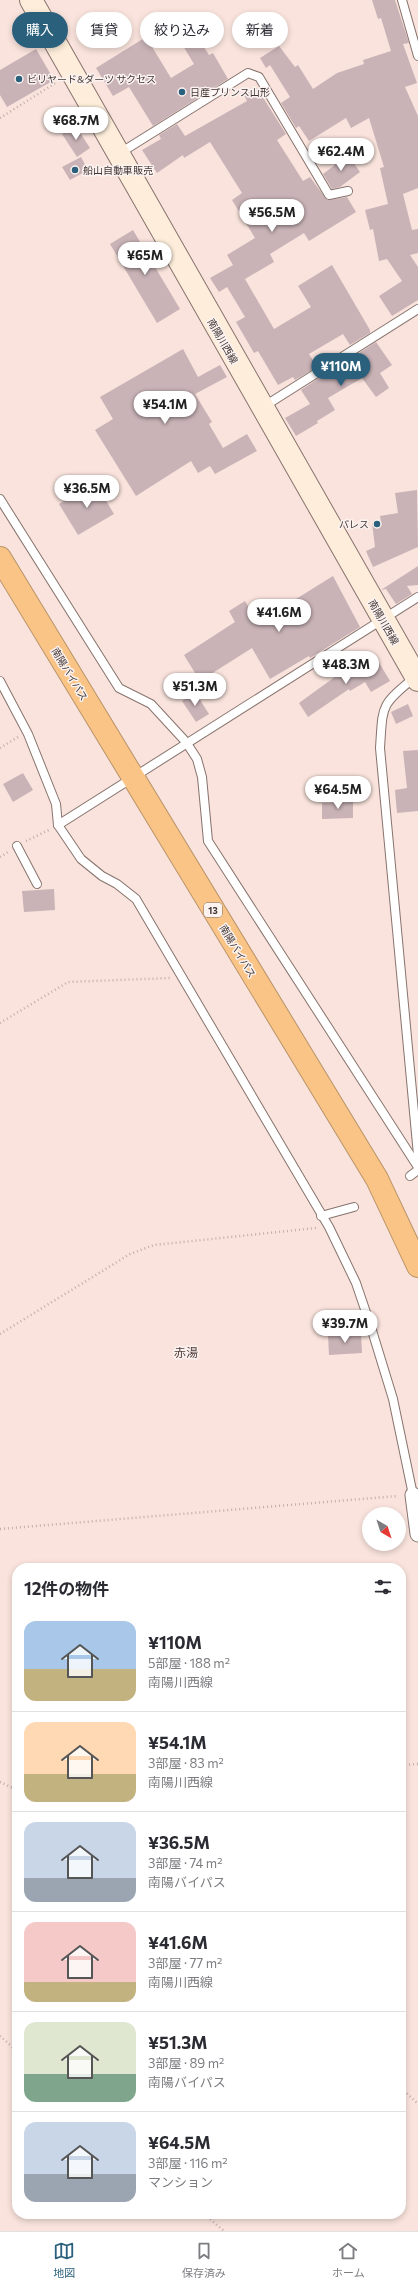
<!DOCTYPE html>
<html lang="ja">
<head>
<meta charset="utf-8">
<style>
	:root { --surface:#fff; --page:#f2f2f3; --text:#2b2b33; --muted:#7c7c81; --line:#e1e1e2; --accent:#2b607c }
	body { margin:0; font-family:Commissioner,"Noto Sans JP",sans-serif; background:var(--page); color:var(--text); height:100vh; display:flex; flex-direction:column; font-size:15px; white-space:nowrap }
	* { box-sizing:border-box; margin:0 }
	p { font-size:13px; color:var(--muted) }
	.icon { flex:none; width:22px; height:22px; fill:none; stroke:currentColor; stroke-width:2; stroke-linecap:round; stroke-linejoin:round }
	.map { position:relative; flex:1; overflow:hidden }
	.details { position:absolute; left:12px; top:1563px; width:394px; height:656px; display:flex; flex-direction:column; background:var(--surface); border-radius:16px; box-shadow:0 2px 6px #0003 }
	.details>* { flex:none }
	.hud { position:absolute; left:12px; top:12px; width:394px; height:36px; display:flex; gap:8px }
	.needle { width:26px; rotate:141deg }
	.fabs { position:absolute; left:362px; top:1507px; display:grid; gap:8px }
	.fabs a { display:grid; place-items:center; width:44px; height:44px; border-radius:50%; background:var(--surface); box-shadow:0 2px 6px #0003; font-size:20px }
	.price { position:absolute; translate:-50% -34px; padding:0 9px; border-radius:14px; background:#fff; color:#222; font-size:13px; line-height:26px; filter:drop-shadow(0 1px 2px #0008) }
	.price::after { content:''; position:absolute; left:50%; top:24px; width:12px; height:9px; margin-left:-6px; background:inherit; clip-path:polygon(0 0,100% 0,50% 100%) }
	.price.active { background:var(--accent); color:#fff }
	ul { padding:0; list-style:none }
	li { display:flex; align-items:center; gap:12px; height:100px; padding:0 12px }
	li+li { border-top:1px solid var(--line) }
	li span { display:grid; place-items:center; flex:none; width:112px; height:80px; border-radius:12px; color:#555 }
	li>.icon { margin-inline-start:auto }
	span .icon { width:48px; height:48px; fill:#fffc; stroke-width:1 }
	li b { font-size:17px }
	h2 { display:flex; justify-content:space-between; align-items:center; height:48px; padding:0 12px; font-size:17px }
	.tag { padding:0 14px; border-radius:18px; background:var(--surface); box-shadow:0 2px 6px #0003; font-size:14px; line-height:36px }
	.tag.active { background:var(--accent); color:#fff }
	.dock { display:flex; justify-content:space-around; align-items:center; height:56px; border-top:1px solid var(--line); background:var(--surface); font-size:11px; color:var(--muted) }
	.dock a { display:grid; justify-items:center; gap:2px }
	.dock .active { color:var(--accent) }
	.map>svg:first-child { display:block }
	.building { fill:#c9b3b7 }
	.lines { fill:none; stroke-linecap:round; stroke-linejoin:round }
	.lane-casing { stroke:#87736d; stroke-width:10 }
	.street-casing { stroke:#87736d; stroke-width:17 }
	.secondary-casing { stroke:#87736d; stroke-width:24 }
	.highway-casing { stroke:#b99369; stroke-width:24 }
	.path { stroke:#c1afa9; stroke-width:2.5; stroke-dasharray:1 3; stroke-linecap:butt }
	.lane { stroke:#fff; stroke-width:8 }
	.street { stroke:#fff; stroke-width:15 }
	.secondary { stroke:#fdedda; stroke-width:22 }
	.highway { stroke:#f9c485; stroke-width:22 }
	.poi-dot { fill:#2b607c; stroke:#fcf3f1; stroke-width:1.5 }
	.labels { text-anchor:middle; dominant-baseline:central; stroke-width:3; stroke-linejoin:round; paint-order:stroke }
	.shield { fill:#fcf3f1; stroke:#79706e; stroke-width:1 }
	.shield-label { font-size:9px; font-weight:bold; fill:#413836 }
	.poi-label { font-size:10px; fill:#413836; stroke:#fcf3f1; text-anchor:start }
	.street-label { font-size:10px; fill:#413836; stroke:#fcf3f1 }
	.quarter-label { font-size:12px; fill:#4e3c37; stroke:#fcf3f1 }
</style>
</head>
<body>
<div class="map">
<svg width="418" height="2231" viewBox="0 0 418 2231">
	<rect width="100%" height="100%" fill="#f9e3dc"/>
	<g class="building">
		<polygon points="372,0 395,0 409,43 403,44 417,83 405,87 418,116 418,188 403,194 412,230 418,229 418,253 410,255 418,267 418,300 392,316 379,296 402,281 387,259 379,261 373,229 370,230 365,210 388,204 380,168 384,167 369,118 351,128 346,118 309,141 299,126 296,128 281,103 290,97 270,65 266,68 260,58 279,46 295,67 298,65 313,89 337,73 364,64 363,60 391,51 381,18 378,19"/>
		<polygon points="185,17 209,55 213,53 228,79 153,126 129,87 113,96 96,68 146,37 171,78 194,64 171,26"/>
		<polygon points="36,49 54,80 7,107 0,95 0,70"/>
		<polygon points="257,88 286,134 277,140 303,181 310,177 327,200 347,197 356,212 309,241 304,233 270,254 274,262 245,279 274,329 311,307 298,286 332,265 370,330 370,333 350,345 343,334 309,354 317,367 295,380 293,377 278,385 258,351 254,353 236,322 245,317 227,287 219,292 210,278 233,265 227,255 255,238 232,200 242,193 210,142 184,158 183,155 157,173 142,150 161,139 159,135 177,124 185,136 247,101 244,95"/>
		<polygon points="75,125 90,148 77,157 62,134"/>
		<polygon points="344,154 349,161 351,159 360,172 340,187 332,189 323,174 335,165 333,162"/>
		<polygon points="81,157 88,170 70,180 62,167"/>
		<polygon points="133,230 180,309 157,323 110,244"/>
		<polygon points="376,342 392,365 380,373 389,388 376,397 362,378 328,398 335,410 317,421 318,423 296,436 285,418 310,404 301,390 322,376 324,379 358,358 356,355"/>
		<polygon points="183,349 198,377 220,365 227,377 195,394 212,422 209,424 223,448 247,434 257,451 215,474 210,466 198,473 191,461 136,496 95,430 113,419 100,397"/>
		<polygon points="95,482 114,514 78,535 59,504"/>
		<polygon points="417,490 418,547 373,567 366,551 375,547 372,523 381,522 380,516 398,513 395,493"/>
		<polygon points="418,566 418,585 407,586 412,594 396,604 386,589 381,590"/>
		<polygon points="333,576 360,627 310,658 309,656 270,679 252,648 200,681 184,655 235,622 229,611 245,601 255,618 264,613 267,617"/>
		<polygon points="375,656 390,681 371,692 365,682 350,691 349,689 308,717 299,703 350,666 352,670"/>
		<polygon points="195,692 209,714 196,722 182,701"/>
		<polygon points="408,704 413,716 396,724 391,712"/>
		<polygon points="418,750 418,811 397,813 395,790 407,788 403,751"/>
		<polygon points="23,773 33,790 13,802 3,784"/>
		<polygon points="353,802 353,818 322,819 322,803"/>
		<polygon points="54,889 55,910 24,912 22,891"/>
		<polygon points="361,1333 362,1353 329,1355 328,1335"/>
	</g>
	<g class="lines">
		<defs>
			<g id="lane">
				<polyline points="402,0 418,56"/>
				<polyline points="120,153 248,73 259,77 329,195 348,191"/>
				<polyline points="263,407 418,309"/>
				<polyline points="0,499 119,688 151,704 186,742 197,759 202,777 208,841 418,1167"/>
				<path d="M 415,677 C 380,706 383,704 380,748 L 418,1155"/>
				<polyline points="0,681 28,734 56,804 58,825 81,859 102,876 117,884 136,899 329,1227 356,1283 370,1324 393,1399 413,1495"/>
				<polyline points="58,825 418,597"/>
				<polyline points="17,846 37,884"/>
				<polyline points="410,1176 418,1170"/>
				<polyline points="321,1216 354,1207"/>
			</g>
			<polyline id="street" points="413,1495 418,1534"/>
			<polyline id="secondary" points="31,0 418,680"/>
			<polyline id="highway" points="0,558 377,1179 418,1266"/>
		</defs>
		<use href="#lane" class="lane-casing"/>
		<use href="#street" class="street-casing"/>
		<use href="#secondary" class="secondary-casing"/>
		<use href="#highway" class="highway-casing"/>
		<g class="path">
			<polyline points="0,118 57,82"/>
			<polyline points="0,748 18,737"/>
			<polyline points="26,841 49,830"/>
			<polyline points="0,857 8,852"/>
			<polyline points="0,1023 68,982 170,978"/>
			<polyline points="0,1334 130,1254 154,1245 316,1228"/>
			<polyline points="0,1529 398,1496"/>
			<polyline points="401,1765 418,1764"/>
			<polyline points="0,1782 17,1790"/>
			<polyline points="0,2036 17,2051"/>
			<polyline points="401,2088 418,2104"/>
			<polyline points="204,2214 224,2231"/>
		</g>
		<use href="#lane" class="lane"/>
		<use href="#street" class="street"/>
		<use href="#secondary" class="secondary"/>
		<use href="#highway" class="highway"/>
	</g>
	<g class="poi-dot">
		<circle cx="19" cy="79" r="4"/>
		<circle cx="182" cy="92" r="4"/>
		<circle cx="75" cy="170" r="4"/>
		<circle cx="377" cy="524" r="4"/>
	</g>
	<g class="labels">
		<rect class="shield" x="204" y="903" width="18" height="14" rx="3"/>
		<g class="shield-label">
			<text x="213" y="910">13</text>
		</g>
		<g class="poi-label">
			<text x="27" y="79">ビリヤード&amp;ダーツ サクセス</text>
			<text x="190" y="92">日産プリンス山形</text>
			<text x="83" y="170">船山自動車販売</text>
			<text x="369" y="524" text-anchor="end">パレス</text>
		</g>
		<g class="street-label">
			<text transform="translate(223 341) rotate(60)">南陽川西線</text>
			<text transform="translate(384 622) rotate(60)">南陽川西線</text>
			<text transform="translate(70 674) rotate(59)">南陽バイパス</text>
			<text transform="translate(238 951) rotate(59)">南陽バイパス</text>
		</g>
		<g class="quarter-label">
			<text x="186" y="1352">赤湯</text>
		</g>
	</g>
</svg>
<div class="fabs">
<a><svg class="needle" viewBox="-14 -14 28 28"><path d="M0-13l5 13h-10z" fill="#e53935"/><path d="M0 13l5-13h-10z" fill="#7c7c81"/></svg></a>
</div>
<b class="price" style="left:76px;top:141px">¥68.7M</b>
<b class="price" style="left:341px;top:172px">¥62.4M</b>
<b class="price" style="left:272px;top:233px">¥56.5M</b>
<b class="price" style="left:145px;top:276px">¥65M</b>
<b class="price active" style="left:341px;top:387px">¥110M</b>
<b class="price" style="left:165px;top:425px">¥54.1M</b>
<b class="price" style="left:87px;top:509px">¥36.5M</b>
<b class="price" style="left:279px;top:633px">¥41.6M</b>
<b class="price" style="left:346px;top:685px">¥48.3M</b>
<b class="price" style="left:195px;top:707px">¥51.3M</b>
<b class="price" style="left:338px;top:810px">¥64.5M</b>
<b class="price" style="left:345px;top:1344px">¥39.7M</b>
<div class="hud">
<a class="tag active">購入</a>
<a class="tag">賃貸</a>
<a class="tag">絞り込み</a>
<a class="tag">新着</a>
</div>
<section class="details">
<h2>12件の物件<svg class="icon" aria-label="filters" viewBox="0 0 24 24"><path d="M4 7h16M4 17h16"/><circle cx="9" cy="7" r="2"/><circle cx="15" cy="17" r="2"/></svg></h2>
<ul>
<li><span style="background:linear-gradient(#a9c7e8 60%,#c2b280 0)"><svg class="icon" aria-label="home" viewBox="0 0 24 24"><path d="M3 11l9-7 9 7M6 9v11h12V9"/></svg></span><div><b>¥110M</b><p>5部屋 · 188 m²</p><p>南陽川西線</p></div></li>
<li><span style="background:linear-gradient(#ffd9b3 65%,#c2b280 0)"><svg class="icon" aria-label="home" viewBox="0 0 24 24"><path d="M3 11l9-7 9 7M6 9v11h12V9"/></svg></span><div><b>¥54.1M</b><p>3部屋 · 83 m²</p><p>南陽川西線</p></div></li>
<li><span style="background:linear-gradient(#c9d6e8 70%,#9aa5b1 0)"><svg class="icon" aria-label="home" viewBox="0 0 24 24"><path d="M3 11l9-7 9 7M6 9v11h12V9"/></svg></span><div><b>¥36.5M</b><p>3部屋 · 74 m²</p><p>南陽バイパス</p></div></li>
<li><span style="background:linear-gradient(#f6c9c9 75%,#c2b280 0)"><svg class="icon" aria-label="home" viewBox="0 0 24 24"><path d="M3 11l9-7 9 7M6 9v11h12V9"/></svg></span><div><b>¥41.6M</b><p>3部屋 · 77 m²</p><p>南陽川西線</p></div></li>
<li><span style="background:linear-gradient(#dfe7d0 65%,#7fa58c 0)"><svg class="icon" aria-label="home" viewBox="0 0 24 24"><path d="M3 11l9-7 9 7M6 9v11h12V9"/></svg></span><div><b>¥51.3M</b><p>3部屋 · 89 m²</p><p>南陽バイパス</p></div></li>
<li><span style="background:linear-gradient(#c9d6e8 65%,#9aa5b1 0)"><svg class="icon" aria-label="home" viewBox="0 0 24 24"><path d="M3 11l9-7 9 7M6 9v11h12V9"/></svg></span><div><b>¥64.5M</b><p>3部屋 · 116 m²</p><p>マンション</p></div></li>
</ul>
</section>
</div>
<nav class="dock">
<a class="active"><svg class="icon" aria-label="map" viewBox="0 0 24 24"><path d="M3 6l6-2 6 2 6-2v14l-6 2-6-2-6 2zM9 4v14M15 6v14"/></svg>地図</a>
<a><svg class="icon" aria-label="saved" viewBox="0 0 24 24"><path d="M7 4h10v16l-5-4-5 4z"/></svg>保存済み</a>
<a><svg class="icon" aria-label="home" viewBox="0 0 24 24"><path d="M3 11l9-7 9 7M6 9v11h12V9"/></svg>ホーム</a>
</nav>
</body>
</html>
